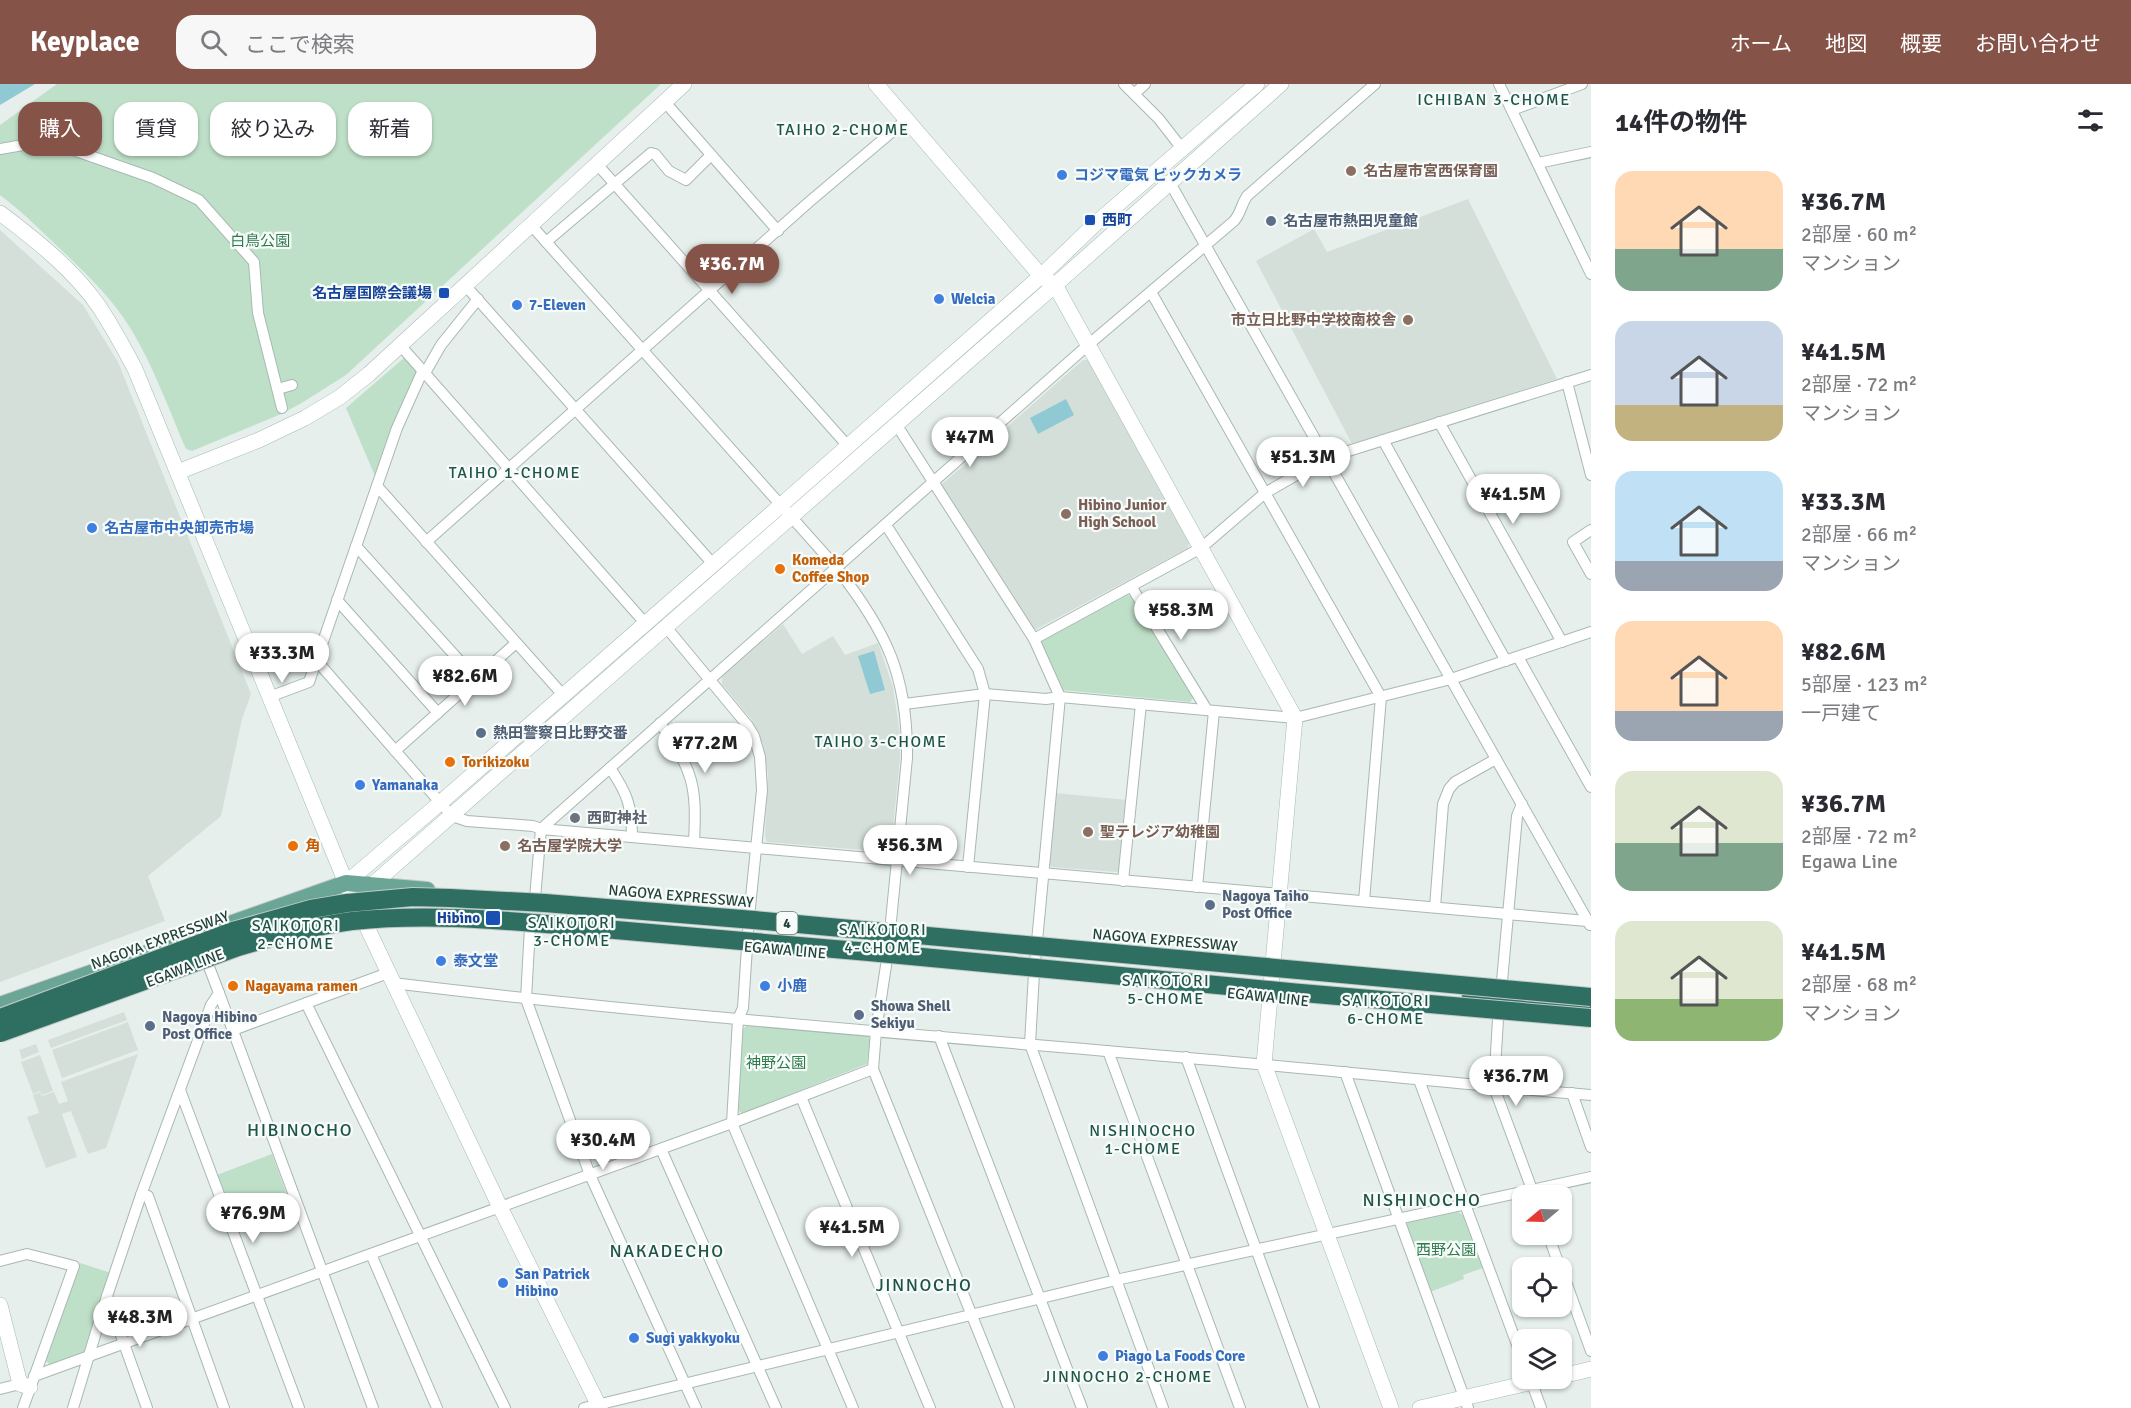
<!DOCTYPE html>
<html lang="ja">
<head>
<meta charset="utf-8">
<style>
	:root { --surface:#fff; --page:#f7f7f7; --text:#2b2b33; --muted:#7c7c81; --accent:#855347 }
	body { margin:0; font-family:Signika,"Noto Sans JP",sans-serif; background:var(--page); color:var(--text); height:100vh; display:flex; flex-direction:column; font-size:22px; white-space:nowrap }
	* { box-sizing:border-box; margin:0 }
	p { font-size:20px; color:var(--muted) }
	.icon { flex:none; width:33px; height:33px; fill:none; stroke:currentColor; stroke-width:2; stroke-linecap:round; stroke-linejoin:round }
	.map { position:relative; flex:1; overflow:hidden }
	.sheet { display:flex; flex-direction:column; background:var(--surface); width:540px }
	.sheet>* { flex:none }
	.banner { position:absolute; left:18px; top:18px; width:570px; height:54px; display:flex; gap:12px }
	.needle { width:39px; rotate:251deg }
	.tools { position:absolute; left:1512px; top:1101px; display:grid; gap:12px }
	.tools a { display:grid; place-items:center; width:60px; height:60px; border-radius:12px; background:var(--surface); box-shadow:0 2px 4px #0004; font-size:30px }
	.price { position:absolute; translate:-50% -51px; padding:0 14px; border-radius:21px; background:#fff; color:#222; font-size:20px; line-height:39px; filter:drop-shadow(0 2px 3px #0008) }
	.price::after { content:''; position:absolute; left:50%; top:36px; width:18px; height:14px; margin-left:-9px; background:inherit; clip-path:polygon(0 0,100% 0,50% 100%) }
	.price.active { background:var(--accent); color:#fff }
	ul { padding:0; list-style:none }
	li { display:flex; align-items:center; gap:18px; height:150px; padding:0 24px }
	li span { display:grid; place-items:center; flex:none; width:168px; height:120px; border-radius:18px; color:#555 }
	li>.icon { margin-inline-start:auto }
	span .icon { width:72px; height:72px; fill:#fffc; stroke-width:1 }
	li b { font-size:26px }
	h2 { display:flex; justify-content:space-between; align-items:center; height:72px; padding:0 24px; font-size:26px }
	.tag { padding:0 21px; border-radius:18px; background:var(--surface); box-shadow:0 2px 4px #0004; font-size:21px; line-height:54px }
	.tag.active { background:var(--accent); color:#fff }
	header { display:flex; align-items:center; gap:36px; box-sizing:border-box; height:84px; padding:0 30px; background:var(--accent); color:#fff }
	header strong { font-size:28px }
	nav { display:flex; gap:33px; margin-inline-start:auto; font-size:21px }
	.search { width:420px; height:54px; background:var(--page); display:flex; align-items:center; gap:15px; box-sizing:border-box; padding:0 21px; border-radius:18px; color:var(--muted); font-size:22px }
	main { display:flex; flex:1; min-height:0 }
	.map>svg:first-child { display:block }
	.built { fill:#d4dfda }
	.green { fill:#bfe0c8 }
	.water { fill:#8ec9d4 }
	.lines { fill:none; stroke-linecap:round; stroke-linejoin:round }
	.street-casing { stroke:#a8b8b2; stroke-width:12 }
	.secondary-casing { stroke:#a4bbb3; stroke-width:16 }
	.primary-casing { stroke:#c2cac8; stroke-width:18 }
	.highway-casing { stroke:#c2cac8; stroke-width:20 }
	.street { stroke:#fff; stroke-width:10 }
	.secondary { stroke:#fff; stroke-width:15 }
	.primary { stroke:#6aa596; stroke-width:16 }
	.highway { stroke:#2f6f62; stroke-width:18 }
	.highway-bridge-casing { stroke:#c2cac8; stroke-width:20; stroke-linecap:butt }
	.highway-bridge { stroke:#2f6f62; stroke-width:18 }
	.education-dot { fill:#8d6e63; stroke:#f7fbf9; stroke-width:2 }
	.shop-dot { fill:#3f7fe0; stroke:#f7fbf9; stroke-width:2 }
	.transit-dot { fill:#1a4fb4; stroke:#f7fbf9; stroke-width:2 }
	.service-dot { fill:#5c6f8a; stroke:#f7fbf9; stroke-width:2 }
	.food-dot { fill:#e8710a; stroke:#f7fbf9; stroke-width:2 }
	.worship-dot { fill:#6b7280; stroke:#f7fbf9; stroke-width:2 }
	.labels { text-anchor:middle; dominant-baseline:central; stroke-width:4.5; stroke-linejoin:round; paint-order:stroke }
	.shield { fill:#f7fbf9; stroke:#637a73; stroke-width:1.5 }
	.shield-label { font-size:14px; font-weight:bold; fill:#24423a }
	.education-label { font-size:15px; font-weight:bold; fill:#785e54; stroke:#f7fbf9; text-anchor:start }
	.shop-label { font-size:15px; font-weight:bold; fill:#366cbe; stroke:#f7fbf9; text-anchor:start }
	.transit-label { font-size:15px; font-weight:bold; fill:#164399; stroke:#f7fbf9; text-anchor:end }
	.service-label { font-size:15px; font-weight:bold; fill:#4e5e75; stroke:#f7fbf9; text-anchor:start }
	.park-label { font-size:15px; fill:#2d7a4b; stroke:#f7fbf9 }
	.food-label { font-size:15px; font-weight:bold; fill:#c56008; stroke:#f7fbf9; text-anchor:start }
	.worship-label { font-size:15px; font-weight:bold; fill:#5b616d; stroke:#f7fbf9; text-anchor:start }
	.street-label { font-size:15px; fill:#24423a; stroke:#f7fbf9 }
	.neighbourhood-label { font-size:16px; letter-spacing:1.5px; fill:#1f5548; stroke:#f7fbf9 }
	.quarter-label { font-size:18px; letter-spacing:1.5px; fill:#1f5548; stroke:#f7fbf9 }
</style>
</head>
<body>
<header>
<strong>Keyplace</strong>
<div class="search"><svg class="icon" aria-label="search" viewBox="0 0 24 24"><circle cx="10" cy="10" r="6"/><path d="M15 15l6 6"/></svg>ここで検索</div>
<nav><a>ホーム</a><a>地図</a><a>概要</a><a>お問い合わせ</a></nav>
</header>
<main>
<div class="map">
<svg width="1591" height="1324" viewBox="0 0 1591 1324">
	<rect width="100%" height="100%" fill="#e6efeb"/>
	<g class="built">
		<polygon points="1468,115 1557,295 1352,360 1256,177 1314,145 1327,168"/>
		<polygon points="0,146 83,221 118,278 251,610 242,635 221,732 148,792 165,837 0,898"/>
		<polygon points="1083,276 1088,276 1189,458 1188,464 1033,547 940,402"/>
		<polygon points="783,540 802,570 833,552 845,571 878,559 893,603 900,650 900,673 891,765 888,768 767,758 765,753 768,690 763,661 751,635 722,600 722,593"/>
		<polygon points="1055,709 1127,716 1120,786 1117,788 1052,783 1049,780"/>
		<polygon points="124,928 127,936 51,964 48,956"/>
		<polygon points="128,938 138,966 62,994 52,966"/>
		<polygon points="36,960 39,968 22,975 19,966"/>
		<polygon points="138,970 106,1064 88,1070 71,1027 62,1030 77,1073 46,1084 27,1033 39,1029 33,1011 40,1008 42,1012 54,1008 59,1020 68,1017 61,998"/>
		<polygon points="40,971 53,1007 42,1011 40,1007 33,1010 21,978"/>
	</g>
	<g class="green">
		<path d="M 57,0 L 661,0 L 346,291 L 300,320 L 279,331 L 192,367 L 186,365 C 167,321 150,272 123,233 C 104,206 78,182 54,159 C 37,143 19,125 0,111 L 0,41 Z"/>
		<polygon points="405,273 418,288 375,392 346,324"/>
		<polygon points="1127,511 1132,512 1194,613 1190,618 1061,606 1040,558"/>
		<polygon points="747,941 866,950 870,955 867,980 742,1029 737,1026 743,945"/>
		<polygon points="272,1070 287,1111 233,1132 217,1091"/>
		<polygon points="1458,1128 1463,1131 1483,1184 1463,1191 1464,1195 1430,1208 1406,1142 1408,1138"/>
		<polygon points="80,1179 111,1189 87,1265 83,1271 51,1282 44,1275"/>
	</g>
	<g class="water">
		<polygon points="0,0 35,0 0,21"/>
		<polygon points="1066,315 1074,331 1038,350 1030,334"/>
		<polygon points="874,567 885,606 870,610 858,572"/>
	</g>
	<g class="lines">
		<defs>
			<g id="street">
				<polyline points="1124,0 1159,35 1183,66"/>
				<polyline points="1499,0 1591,190"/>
				<polyline points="1134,10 1145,0"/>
				<polyline points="664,17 778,147"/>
				<polyline points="1512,26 1582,0"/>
				<polyline points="0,65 40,58 76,67 153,94 199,116 254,178 258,229 282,324"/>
				<polyline points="596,79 847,361"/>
				<polyline points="1538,79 1591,68"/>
				<polyline points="1169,97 1590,841"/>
				<path d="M 531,141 L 836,483 C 886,547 908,591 907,674 L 890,847"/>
				<polyline points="546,158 651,69 655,70 669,87 686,96 711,71"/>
				<polyline points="464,200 713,480"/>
				<polyline points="1151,208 1381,613 1364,817"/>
				<polyline points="400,261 645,539"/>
				<polyline points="425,289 441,261 478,215"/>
				<polyline points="1567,298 1591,391"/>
				<polyline points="278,305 292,301"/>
				<polyline points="1439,338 1562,558"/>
				<polyline points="896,340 1034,555 1060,613 1034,889 1030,960 1163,1324"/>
				<polyline points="1383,356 1506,577"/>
				<polyline points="377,402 563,611"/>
				<polyline points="886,441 978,585 985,610 968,783"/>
				<polyline points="1591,446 1573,458 1591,490"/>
				<polyline points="426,458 809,118 906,36"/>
				<polyline points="356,462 476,595"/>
				<polyline points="1131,502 1207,626"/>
				<polyline points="337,516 438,629"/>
				<polyline points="666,543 748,642 754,652 760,673 762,706 749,833 743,924 738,935 732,1039 853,1324"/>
				<polyline points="1034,555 1201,464 1265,409 1326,374 1591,291"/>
				<polyline points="1518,573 1591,703"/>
				<polyline points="317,577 452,732 467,737 533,742 541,745 1587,837"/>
				<polyline points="269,613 309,598 397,344 423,286"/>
				<polyline points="904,620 985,610 1046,615 1060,613 1295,634 1451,595 1591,548"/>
				<path d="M 660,639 C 693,687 697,700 694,758"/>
				<polyline points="395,667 516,559"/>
				<path d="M 610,684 C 627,709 632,722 632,753"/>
				<polyline points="1123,797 1141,620"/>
				<polyline points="1197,803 1214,627"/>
				<path d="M 535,814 L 541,745 L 1088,261 L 1234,137 C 1241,129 1241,121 1247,112 L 1375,0"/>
				<polyline points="1435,823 1443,720 1449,705 1455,698 1496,675"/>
				<polyline points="530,843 526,915 590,1091 696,1324"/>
				<polyline points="887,875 876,947 873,985 1009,1324"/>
				<polyline points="1502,897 1517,732 1522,720"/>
				<path d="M 393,899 C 657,931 922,951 1188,974 C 1322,985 1456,1000 1591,1011"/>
				<polyline points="219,909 373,1324"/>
				<polyline points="306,919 505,1324"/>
				<polyline points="1498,935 1494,1003 1534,1111"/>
				<polyline points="233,946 388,889"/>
				<polyline points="939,952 1082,1324"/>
				<polyline points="1108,967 1240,1324"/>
				<polyline points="1186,973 1314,1324"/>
				<polyline points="1345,988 1468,1324"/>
				<polyline points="1419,996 1522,1274"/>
				<polyline points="180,1006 299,1324"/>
				<polyline points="1572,1009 1591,1063"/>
				<polyline points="801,1013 930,1324"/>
				<polyline points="661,1065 776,1324"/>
				<polyline points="141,1111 148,1112 224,1324"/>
				<polyline points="1548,1150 1560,1184"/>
				<polyline points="371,1170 437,1324"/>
				<polyline points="0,1177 27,1170 74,1182 23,1324"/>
				<polyline points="1562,1187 1591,1267"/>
				<polyline points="107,1212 147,1324"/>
				<polyline points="34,1292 732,1039 873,985"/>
				<polyline points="1530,1294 1541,1324"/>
				<polyline points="0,1305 20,1300"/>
				<polyline points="73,1324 107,1212 141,1111 211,921 219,909 206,875"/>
				<polyline points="584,1324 1116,1196 1591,1093"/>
			</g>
			<g id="secondary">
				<polyline points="876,0 1041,192 1055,201 1295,634 1264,980 1391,1324"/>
				<path d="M 0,129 C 36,156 75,187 100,224 C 113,244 124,264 135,285 L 346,799 L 500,1123 L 600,1324"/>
				<polyline points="178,388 259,356 305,334 340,313 369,290 684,0"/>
				<polyline points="346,799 440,719 780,422 1041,192 1095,140 1257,0"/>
				<polyline points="367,809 371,802 1055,201 1281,0"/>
				<polyline points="0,1221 20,1300 30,1303"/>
				<polyline points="1562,1292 1591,1285"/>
				<polyline points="1420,1324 1550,1294"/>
			</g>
			<polyline id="primary" points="0,921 346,799 427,806"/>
			<polyline id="highway" points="1471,911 1591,924"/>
		</defs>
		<use href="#street" class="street-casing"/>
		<use href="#secondary" class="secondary-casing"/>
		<use href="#primary" class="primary-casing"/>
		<use href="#highway" class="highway-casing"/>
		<use href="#street" class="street"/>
		<use href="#secondary" class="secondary"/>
		<use href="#primary" class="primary"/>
		<use href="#highway" class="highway"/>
		<defs>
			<g id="highway-bridge">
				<polyline points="0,934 233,847 311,825 347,819 413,813 450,814 545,819 754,836 1591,913"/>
				<path d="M 0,949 L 238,863 C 276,852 313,842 352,837 C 436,828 520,838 604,845 C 693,852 781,860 869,868 C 1110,892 1350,914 1591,934"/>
			</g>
		</defs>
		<use href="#highway-bridge" class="highway-bridge-casing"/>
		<use href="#highway-bridge" class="highway-bridge"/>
	</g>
	<g class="education-dot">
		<circle cx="1351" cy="87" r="6"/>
		<circle cx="1408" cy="236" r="6"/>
		<circle cx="1066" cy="430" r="6"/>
		<circle cx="1088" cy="748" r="6"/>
		<circle cx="505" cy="762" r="6"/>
	</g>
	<g class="shop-dot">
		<circle cx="1062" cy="91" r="6"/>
		<circle cx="939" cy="215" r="6"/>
		<circle cx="517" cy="221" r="6"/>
		<circle cx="92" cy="444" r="6"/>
		<circle cx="360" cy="701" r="6"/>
		<circle cx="441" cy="877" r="6"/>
		<circle cx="765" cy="902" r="6"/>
		<circle cx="503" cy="1199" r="6"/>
		<circle cx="634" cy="1254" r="6"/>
		<circle cx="1103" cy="1272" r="6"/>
	</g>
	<g class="transit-dot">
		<rect x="1084" y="130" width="12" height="12" rx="3"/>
		<rect x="438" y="203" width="12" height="12" rx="3"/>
		<rect x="485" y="826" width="16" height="16" rx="3"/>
	</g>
	<g class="service-dot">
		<circle cx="1271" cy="137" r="6"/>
		<circle cx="481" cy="649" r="6"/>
		<circle cx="1210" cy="821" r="6"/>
		<circle cx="859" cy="931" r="6"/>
		<circle cx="150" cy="942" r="6"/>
	</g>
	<g class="food-dot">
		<circle cx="780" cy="485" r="6"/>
		<circle cx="450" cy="678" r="6"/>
		<circle cx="293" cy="762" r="6"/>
		<circle cx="233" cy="902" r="6"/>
	</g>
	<circle class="worship-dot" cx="575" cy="734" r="6"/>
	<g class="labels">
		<rect class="shield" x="776.5" y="828" width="21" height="22" rx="4.5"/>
		<g class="shield-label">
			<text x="787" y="839">4</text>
		</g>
		<g class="education-label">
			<text x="1363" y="87">名古屋市宮西保育園</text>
			<text x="1396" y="236" text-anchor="end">市立日比野中学校南校舎</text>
			<text x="1078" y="421">Hibino Junior<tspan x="1078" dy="17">High School</tspan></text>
			<text x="1100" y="748">聖テレジア幼稚園</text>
			<text x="517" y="762">名古屋学院大学</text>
		</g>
		<g class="shop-label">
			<text x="1074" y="91">コジマ電気 ビックカメラ</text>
			<text x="951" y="215">Welcia</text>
			<text x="529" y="221">7-Eleven</text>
			<text x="104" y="444">名古屋市中央卸売市場</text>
			<text x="372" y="701">Yamanaka</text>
			<text x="453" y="877">泰文堂</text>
			<text x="777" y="902">小鹿</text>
			<text x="515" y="1190">San Patrick<tspan x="515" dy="17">Hibino</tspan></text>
			<text x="646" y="1254">Sugi yakkyoku</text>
			<text x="1115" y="1272">Piago La Foods Core</text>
		</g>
		<g class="transit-label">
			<text x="1102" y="136" text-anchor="start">西町</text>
			<text x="432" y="209">名古屋国際会議場</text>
			<text x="480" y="834">Hibino</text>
		</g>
		<g class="service-label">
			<text x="1283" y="137">名古屋市熱田児童館</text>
			<text x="493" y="649">熱田警察日比野交番</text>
			<text x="1222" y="812">Nagoya Taiho<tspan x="1222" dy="17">Post Office</tspan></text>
			<text x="871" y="922">Showa Shell<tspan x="871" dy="17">Sekiyu</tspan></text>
			<text x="162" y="933">Nagoya Hibino<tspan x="162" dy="17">Post Office</tspan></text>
		</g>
		<g class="park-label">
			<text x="260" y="157">白鳥公園</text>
			<text x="776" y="979">神野公園</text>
			<text x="1446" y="1166">西野公園</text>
		</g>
		<g class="food-label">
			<text x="792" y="476">Komeda<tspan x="792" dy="17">Coffee Shop</tspan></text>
			<text x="462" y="678">Torikizoku</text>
			<text x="305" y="762">角</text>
			<text x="245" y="902">Nagayama ramen</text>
		</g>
		<g class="worship-label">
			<text x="587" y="734">西町神社</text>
		</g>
		<g class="street-label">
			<text transform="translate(681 812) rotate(5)">NAGOYA EXPRESSWAY</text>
			<text transform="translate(160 856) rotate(-20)">NAGOYA EXPRESSWAY</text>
			<text transform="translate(1165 856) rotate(5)">NAGOYA EXPRESSWAY</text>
			<text transform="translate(785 866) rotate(5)">EGAWA LINE</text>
			<text transform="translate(185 884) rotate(-21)">EGAWA LINE</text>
			<text transform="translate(1268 913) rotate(6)">EGAWA LINE</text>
		</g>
		<g class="neighbourhood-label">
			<text x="1494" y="16">ICHIBAN 3-CHOME</text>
			<text x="843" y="46">TAIHO 2-CHOME</text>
			<text x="515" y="389">TAIHO 1-CHOME</text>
			<text x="881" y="658">TAIHO 3-CHOME</text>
			<text x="572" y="839">SAIKOTORI<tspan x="572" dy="18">3-CHOME</tspan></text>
			<text x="296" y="842">SAIKOTORI<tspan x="296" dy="18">2-CHOME</tspan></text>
			<text x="883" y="846">SAIKOTORI<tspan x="883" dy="18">4-CHOME</tspan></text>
			<text x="1166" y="897">SAIKOTORI<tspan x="1166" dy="18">5-CHOME</tspan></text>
			<text x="1386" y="917">SAIKOTORI<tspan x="1386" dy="18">6-CHOME</tspan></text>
			<text x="1143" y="1047">NISHINOCHO<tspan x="1143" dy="18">1-CHOME</tspan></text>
			<text x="1128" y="1293">JINNOCHO 2-CHOME</text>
		</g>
		<g class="quarter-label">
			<text x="300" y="1046">HIBINOCHO</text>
			<text x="1422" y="1116">NISHINOCHO</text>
			<text x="667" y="1167">NAKADECHO</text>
			<text x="924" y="1201">JINNOCHO</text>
		</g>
	</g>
</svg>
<div class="tools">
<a><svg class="needle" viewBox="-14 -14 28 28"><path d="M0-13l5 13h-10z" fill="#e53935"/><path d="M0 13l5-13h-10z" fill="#7c7c81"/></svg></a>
<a><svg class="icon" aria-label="locate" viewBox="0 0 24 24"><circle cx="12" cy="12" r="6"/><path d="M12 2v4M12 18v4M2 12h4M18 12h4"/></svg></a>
<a><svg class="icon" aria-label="layers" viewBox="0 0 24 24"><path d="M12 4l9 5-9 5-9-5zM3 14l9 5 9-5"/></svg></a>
</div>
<b class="price active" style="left:732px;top:211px">¥36.7M</b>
<b class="price" style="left:970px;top:384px">¥47M</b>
<b class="price" style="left:1303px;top:404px">¥51.3M</b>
<b class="price" style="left:1513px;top:441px">¥41.5M</b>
<b class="price" style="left:1181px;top:557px">¥58.3M</b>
<b class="price" style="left:282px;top:600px">¥33.3M</b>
<b class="price" style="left:465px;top:623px">¥82.6M</b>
<b class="price" style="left:705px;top:690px">¥77.2M</b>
<b class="price" style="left:910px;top:792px">¥56.3M</b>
<b class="price" style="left:1516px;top:1023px">¥36.7M</b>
<b class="price" style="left:603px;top:1087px">¥30.4M</b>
<b class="price" style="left:253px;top:1160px">¥76.9M</b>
<b class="price" style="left:852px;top:1174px">¥41.5M</b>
<b class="price" style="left:140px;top:1264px">¥48.3M</b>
<div class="banner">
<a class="tag active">購入</a>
<a class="tag">賃貸</a>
<a class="tag">絞り込み</a>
<a class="tag">新着</a>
</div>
</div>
<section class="sheet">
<h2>14件の物件<svg class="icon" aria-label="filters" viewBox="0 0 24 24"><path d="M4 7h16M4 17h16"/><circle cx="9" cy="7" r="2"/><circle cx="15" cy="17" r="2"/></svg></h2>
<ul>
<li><span style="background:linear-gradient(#ffd9b3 65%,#7fa58c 0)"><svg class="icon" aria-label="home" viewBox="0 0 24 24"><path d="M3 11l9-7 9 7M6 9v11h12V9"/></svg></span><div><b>¥36.7M</b><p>2部屋 · 60 m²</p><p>マンション</p></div></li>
<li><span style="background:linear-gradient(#c9d6e8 70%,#c2b280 0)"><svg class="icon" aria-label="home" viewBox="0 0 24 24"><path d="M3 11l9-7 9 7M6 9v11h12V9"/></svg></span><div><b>¥41.5M</b><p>2部屋 · 72 m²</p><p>マンション</p></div></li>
<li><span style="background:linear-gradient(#bfe0f5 75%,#9aa5b1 0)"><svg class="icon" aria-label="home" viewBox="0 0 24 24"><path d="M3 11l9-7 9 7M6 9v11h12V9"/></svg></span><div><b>¥33.3M</b><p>2部屋 · 66 m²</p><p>マンション</p></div></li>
<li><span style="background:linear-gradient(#ffd9b3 75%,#9aa5b1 0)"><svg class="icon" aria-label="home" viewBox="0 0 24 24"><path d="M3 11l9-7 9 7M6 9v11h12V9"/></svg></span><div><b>¥82.6M</b><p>5部屋 · 123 m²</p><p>一戸建て</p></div></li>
<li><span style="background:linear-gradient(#dfe7d0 60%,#7fa58c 0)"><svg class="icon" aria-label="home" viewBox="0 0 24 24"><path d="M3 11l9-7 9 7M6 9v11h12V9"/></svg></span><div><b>¥36.7M</b><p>2部屋 · 72 m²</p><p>Egawa Line</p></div></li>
<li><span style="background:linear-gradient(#dfe7d0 65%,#8fb573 0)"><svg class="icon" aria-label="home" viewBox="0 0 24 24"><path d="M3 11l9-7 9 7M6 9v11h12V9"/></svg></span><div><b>¥41.5M</b><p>2部屋 · 68 m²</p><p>マンション</p></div></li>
</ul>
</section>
</main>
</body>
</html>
